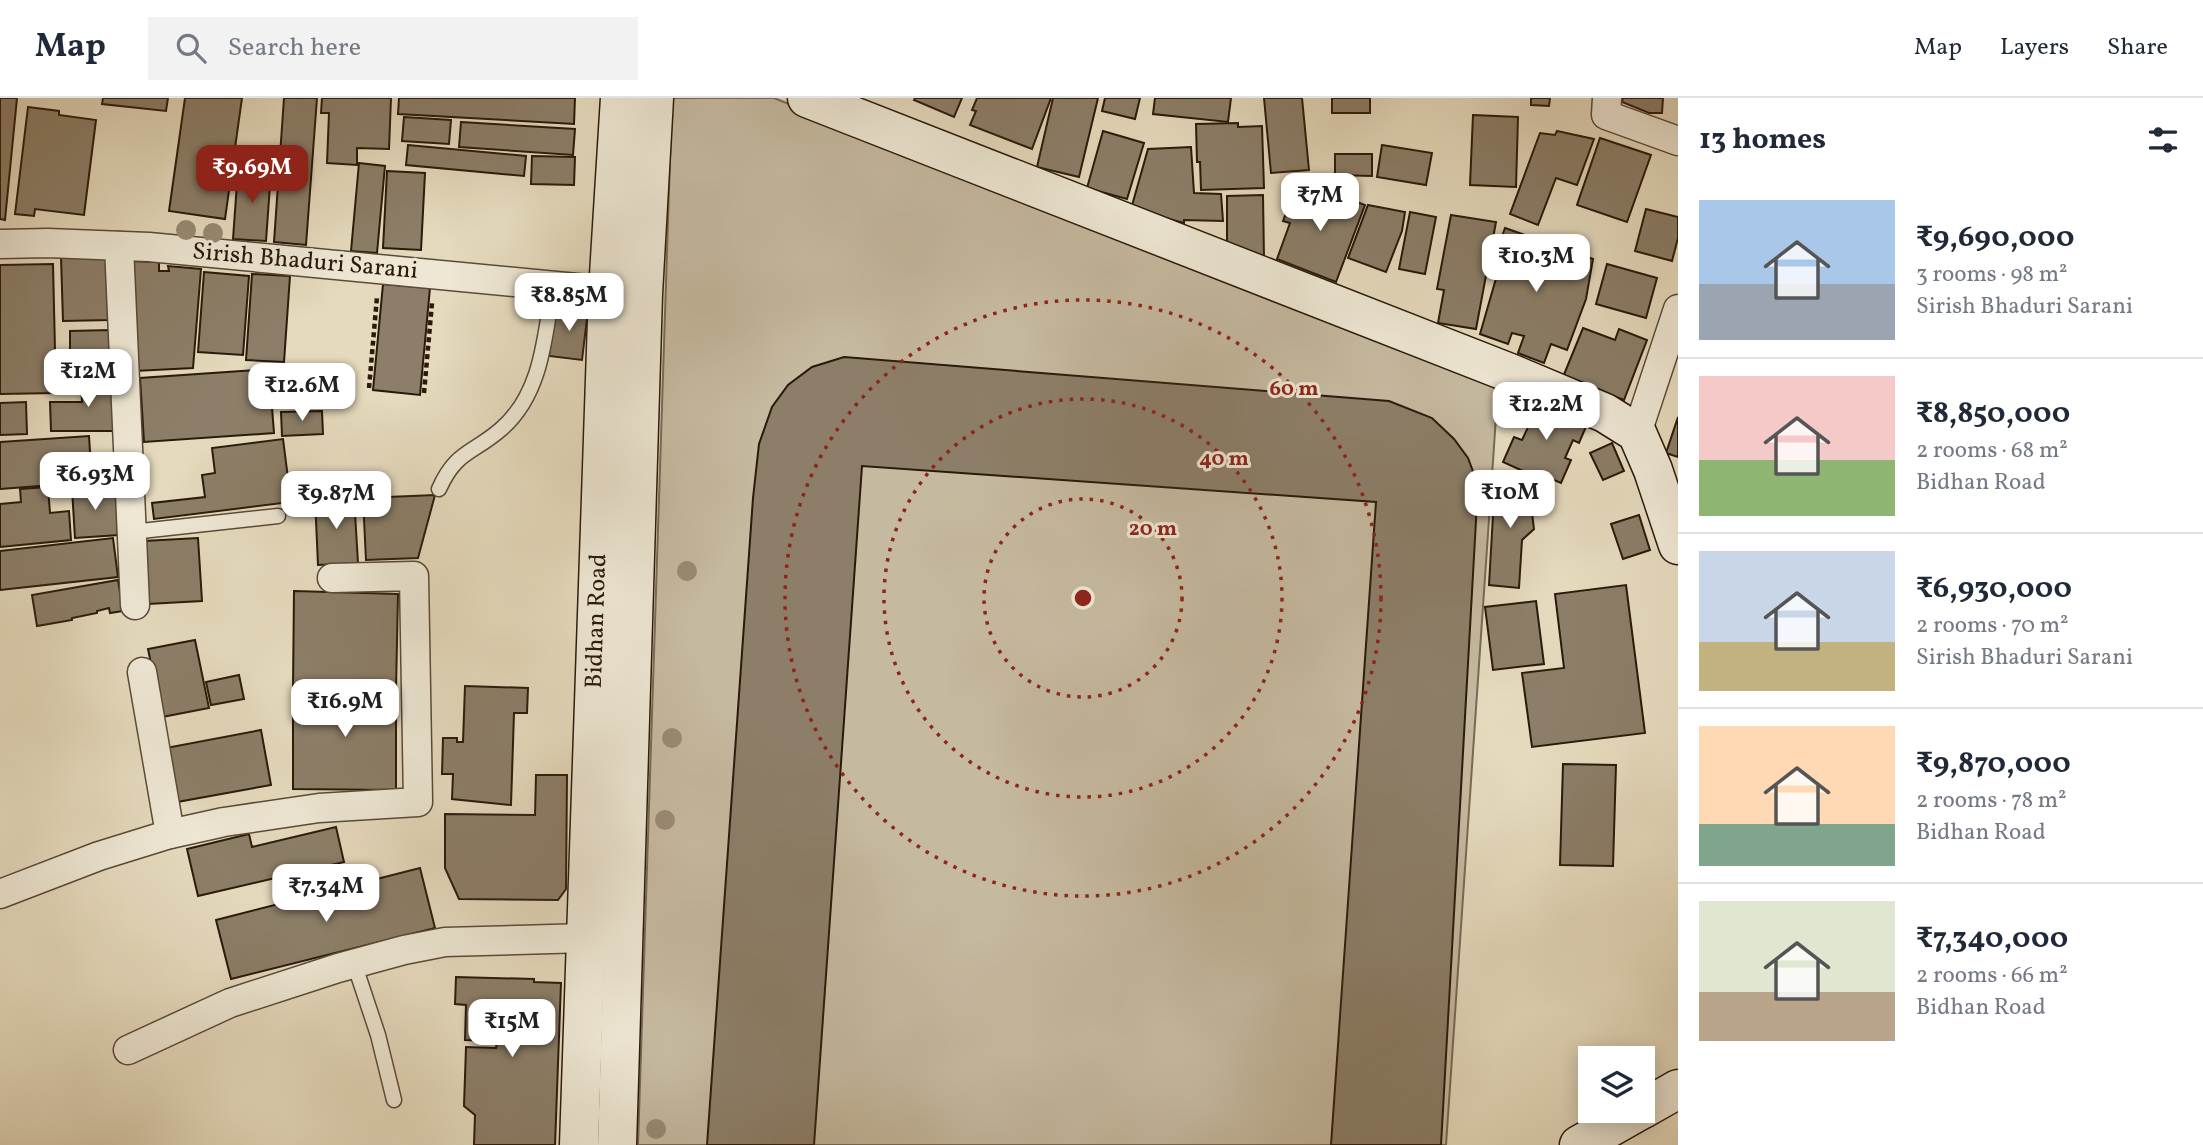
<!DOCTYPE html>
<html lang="en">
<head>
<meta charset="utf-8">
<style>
	:root { --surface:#fff; --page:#f2f2f3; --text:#1f2937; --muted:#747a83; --line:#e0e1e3; --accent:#8f2418 }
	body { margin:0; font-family:Vollkorn,serif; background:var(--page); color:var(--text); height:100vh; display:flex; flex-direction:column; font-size:26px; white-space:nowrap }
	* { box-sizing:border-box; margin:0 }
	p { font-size:23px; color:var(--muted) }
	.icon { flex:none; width:38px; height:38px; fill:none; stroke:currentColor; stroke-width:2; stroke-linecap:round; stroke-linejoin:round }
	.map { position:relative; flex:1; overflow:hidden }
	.side { display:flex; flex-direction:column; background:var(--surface); width:525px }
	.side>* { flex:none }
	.fabs { position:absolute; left:1578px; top:948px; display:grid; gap:14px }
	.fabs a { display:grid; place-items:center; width:77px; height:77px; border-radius:0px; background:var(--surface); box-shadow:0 4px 18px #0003; font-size:35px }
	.price { position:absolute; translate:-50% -60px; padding:0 16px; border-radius:14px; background:#fff; color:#222; font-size:23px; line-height:46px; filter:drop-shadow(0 2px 4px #0008) }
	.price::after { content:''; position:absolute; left:50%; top:42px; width:21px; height:16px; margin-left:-10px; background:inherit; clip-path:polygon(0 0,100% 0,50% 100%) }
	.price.selected { background:var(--accent); color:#fff }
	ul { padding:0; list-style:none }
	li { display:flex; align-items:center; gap:21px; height:175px; padding:0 21px }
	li+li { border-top:2px solid var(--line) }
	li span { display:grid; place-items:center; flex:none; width:196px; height:140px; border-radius:0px; color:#555 }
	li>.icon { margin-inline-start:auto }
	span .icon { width:84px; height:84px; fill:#fffc; stroke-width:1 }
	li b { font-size:30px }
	h2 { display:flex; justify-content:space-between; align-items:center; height:84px; padding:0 21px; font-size:30px }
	header { display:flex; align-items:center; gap:42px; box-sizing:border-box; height:98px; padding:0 35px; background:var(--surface); border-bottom:2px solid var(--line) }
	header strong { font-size:33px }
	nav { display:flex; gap:38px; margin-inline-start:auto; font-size:24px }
	.search { width:490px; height:63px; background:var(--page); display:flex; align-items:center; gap:18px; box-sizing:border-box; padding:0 24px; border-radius:0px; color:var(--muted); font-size:26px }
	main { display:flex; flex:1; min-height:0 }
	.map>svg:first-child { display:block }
	.green { fill:#c5b99f; stroke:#786a55; stroke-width:2 }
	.building { fill:#8c7e68; stroke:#2b1a0b; stroke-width:2 }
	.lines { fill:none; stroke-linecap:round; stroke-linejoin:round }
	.lane-casing { stroke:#5a4a38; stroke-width:17 }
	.street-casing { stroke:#5a4a38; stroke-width:31 }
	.secondary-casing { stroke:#2b1a0b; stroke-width:41 }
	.path { stroke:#2b1a0b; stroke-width:4.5; stroke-dasharray:5 3.5; stroke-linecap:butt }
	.lane { stroke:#eee7d4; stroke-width:14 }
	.street { stroke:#eee7d4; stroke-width:28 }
	.secondary { stroke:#eee7d4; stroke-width:38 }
	.tree { fill:#988b73 }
	.ring { fill:none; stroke:#8f2418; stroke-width:3.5; stroke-dasharray:3.5 7 }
	.labels { text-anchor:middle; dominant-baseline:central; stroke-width:6; stroke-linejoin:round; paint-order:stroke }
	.street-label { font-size:24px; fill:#2b1a0b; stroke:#eee7d4 }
	.centre { fill:#8f2418; stroke:#eee7d4; stroke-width:3.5 }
	.ring-label { font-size:21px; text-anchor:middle; font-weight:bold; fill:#8f2418; stroke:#eee7d4; stroke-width:6; stroke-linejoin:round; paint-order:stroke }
</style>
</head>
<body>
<header>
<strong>Map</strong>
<div class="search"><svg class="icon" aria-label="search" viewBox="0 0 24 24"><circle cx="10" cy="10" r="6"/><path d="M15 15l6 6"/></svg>Search here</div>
<nav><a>Map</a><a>Layers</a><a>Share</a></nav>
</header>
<main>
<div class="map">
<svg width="1678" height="1047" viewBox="0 0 1678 1047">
	<rect width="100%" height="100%" fill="#e5dabd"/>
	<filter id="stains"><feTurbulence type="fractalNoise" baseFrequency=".00286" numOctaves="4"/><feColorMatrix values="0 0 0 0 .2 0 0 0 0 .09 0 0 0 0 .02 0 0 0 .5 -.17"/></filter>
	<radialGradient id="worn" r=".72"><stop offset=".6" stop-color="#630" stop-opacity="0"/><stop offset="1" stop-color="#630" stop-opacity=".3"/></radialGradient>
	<polygon class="green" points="672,0 774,0 1498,290 1446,1047 638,1047"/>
	<g class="building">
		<polygon points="0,0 17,0 5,122 0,121"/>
		<polygon points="103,0 168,0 166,13 102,6"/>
		<polygon points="185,0 242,0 225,121 169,113"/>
		<polygon points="284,0 317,0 306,147 274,144"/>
		<polygon points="322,0 391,0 389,51 357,50 357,67 327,65 329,15 321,15"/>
		<polygon points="399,0 575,0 574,26 398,16"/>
		<polygon points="915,0 962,0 954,19 914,2"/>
		<polygon points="977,0 1051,0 1032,51 970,27 976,13 972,12"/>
		<polygon points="1053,0 1098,0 1079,79 1037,69"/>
		<polygon points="1105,0 1140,0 1135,21 1102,13"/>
		<polygon points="1155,0 1231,0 1228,24 1153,16"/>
		<polygon points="1264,0 1302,0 1309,72 1271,75"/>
		<rect x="1332" y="0" width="38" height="15"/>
		<polygon points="1531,0 1550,0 1549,8 1531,7"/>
		<polygon points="1623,0 1663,0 1662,15 1649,15 1622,4"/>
		<polygon points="28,9 59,13 59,17 96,22 84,117 35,111 34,118 15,116"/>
		<polygon points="1473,17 1518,19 1516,89 1470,87"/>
		<polygon points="404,19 451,22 449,46 402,43"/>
		<polygon points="461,24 575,31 573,57 459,49"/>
		<polygon points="1238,25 1238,29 1262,28 1264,90 1201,92 1200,64 1197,64 1196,26"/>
		<polygon points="1103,33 1144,45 1127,101 1087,90"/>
		<polygon points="1557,33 1594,41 1577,87 1556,80 1538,127 1510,116 1540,35 1555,37"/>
		<polygon points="1600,40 1651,57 1627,124 1577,107"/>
		<polygon points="408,47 526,58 524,78 406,67"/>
		<polygon points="1382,47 1432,55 1426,87 1377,79"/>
		<polygon points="1191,49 1194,95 1221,96 1223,123 1184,122 1184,125 1131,111 1148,51"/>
		<polygon points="1335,56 1372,56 1372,78 1335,77"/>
		<polygon points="532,58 575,59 574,87 531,86"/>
		<polygon points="359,65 385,68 377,155 351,153"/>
		<polygon points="238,71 271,73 266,143 233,141"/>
		<polygon points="387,73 425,75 421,152 383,150"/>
		<polygon points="1311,93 1329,100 1331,94 1365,107 1336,184 1277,161 1290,125 1283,123 1294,94 1309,99"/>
		<polygon points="1263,97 1264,161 1227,148 1227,98"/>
		<polygon points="1368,107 1405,114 1402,133 1386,174 1348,160"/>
		<polygon points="1646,111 1678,119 1678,140 1672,163 1635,153"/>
		<polygon points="1410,114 1436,119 1425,176 1399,171"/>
		<polygon points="1451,117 1496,124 1476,231 1438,225 1444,192 1437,191"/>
		<polygon points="1505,130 1593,161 1586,201 1567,252 1551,246 1544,265 1518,255 1524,238 1512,235 1508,246 1480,236 1499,170 1492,167"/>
		<polygon points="107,157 109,222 63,223 61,159"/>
		<polygon points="130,163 159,164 159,173 169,173 168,168 201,171 193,270 135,273"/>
		<polygon points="53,166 56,295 0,296 0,167"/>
		<polygon points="1607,166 1657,180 1646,220 1596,206"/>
		<polygon points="204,174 249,178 243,257 198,254"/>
		<polygon points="252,176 290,178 284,264 246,262"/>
		<polygon points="383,186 430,190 420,297 373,292"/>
		<polygon points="555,209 588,212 582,262 549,258"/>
		<polygon points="1583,230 1615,242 1619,231 1647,242 1624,302 1563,279"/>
		<polygon points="110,232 111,279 70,279 70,233"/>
		<polygon points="844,259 1389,303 1432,320 1454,341 1468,360 1478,387 1441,1047 1331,1047 1376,404 862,368 814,1047 707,1047 753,400 759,346 772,309 788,287 812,269"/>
		<polygon points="338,270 340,305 284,309 282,274"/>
		<polygon points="269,271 274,335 144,344 140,280"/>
		<polygon points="81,282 117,282 117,333 51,333 50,304 82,304"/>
		<polygon points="1532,299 1588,324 1579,345 1573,342 1565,360 1571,362 1561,385 1547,379 1545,383 1503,364 1514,339 1522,342 1531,323 1523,319"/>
		<polygon points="26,304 27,336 0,337 0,305"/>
		<polygon points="322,313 323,336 282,338 281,314"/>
		<polygon points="1678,319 1678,359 1666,355"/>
		<polygon points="89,338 92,384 0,391 0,344"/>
		<polygon points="283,341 291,404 154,421 152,405 205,399 202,377 215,375 212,350"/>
		<polygon points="1612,345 1624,373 1603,382 1590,355"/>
		<polygon points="1495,382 1529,383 1538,410 1532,415 1534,431 1522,442 1519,490 1489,487"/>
		<polygon points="115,388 119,437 75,440 72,391"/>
		<polygon points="48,389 50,415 69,413 71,442 0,449 0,406 21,404 20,391"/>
		<polygon points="435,397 418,460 366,462 363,400"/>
		<polygon points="354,398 358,465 318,467 315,400"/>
		<polygon points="1639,417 1650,452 1623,461 1611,426"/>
		<polygon points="113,440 118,479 0,492 0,453"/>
		<polygon points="198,440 202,503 148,506 144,443"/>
		<polygon points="118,482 123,513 110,515 109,510 97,513 97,515 72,520 72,522 37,528 32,497"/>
		<polygon points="1626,487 1645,635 1532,649 1522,575 1564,570 1555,496"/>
		<polygon points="294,493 398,496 396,591 293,591"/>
		<polygon points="1536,503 1544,566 1493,572 1485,509"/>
		<polygon points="195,542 209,610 162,619 148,551"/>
		<polygon points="239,577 244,601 211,607 206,584"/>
		<polygon points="465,588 528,590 527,615 514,615 511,707 452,701 453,676 442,676 443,640 457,640 457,644 463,644"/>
		<polygon points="293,591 396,591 396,692 293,691"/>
		<polygon points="261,632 271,687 177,704 166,650"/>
		<polygon points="1563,666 1616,667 1613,768 1560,767"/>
		<polygon points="536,677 567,677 566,791 558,802 459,801 445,770 445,716 535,717"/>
		<polygon points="336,729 344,764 198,798 187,751 249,736 252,749"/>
		<polygon points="420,770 435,830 231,881 216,822"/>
		<polygon points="456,879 534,881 534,884 561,885 555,1047 474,1047 475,1017 464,1008 466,949 496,950 497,943 465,942 466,907 455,906"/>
	</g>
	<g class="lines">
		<defs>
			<g id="lane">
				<path d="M 439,391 C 456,353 472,356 500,332 C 542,297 545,238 553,188"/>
				<polyline points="132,434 278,418"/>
				<polyline points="354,865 378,937 394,1002"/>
			</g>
			<g id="street">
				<polyline points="1607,0 1606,17 1678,43"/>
				<polyline points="0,146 48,145 149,149 608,193"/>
				<polyline points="119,148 135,507"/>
				<polyline points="1637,335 1678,211"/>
				<polyline points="142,574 170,736"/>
				<polyline points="0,796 99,758 170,736 224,724 319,710 418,704 414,478 332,480"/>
				<polyline points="128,952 230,905 338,870 404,852 445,844 586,840"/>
			</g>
			<g id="secondary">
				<polyline points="807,0 1510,275 1605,315 1637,335 1653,372 1678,447"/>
				<polyline points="1643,1011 1678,991"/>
				<polyline points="579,1047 608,193 620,0"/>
				<polyline points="617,1047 643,196 654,0"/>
				<polyline points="1579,1047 1639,1013"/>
			</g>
		</defs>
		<use href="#lane" class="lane-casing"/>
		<use href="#street" class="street-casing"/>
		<use href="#secondary" class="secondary-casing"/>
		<g class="path">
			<polyline points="369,290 377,199"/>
			<polyline points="424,295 432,205"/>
		</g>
		<use href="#lane" class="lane"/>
		<use href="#street" class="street"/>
		<use href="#secondary" class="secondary"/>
	</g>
	<g class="tree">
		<circle cx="186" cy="132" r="10"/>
		<circle cx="213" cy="135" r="10"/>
		<circle cx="687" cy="473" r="10"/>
		<circle cx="672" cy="640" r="10"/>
		<circle cx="665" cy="722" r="10"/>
		<circle cx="656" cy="1031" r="10"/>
	</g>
	<g class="ring">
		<circle cx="1083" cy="500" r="99"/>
		<circle cx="1083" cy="500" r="199"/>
		<circle cx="1083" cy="500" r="298"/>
	</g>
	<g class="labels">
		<g class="street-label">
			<text transform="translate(305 164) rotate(5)">Sirish Bhaduri Sarani</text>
			<text transform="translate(597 523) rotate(-88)">Bidhan Road</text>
		</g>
	</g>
	<circle cx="1083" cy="500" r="10" class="centre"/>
	<g class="ring-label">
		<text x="1294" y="297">60 m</text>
		<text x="1224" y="367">40 m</text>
		<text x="1153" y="437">20 m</text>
	</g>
	<rect width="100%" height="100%" filter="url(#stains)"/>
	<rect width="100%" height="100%" fill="url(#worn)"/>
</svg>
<div class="fabs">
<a><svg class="icon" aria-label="layers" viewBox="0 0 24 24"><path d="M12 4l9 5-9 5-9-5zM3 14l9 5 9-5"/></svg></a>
</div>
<b class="price selected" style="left:252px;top:107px">₹9.69M</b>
<b class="price" style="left:1320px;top:135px">₹7M</b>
<b class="price" style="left:1536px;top:196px">₹10.3M</b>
<b class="price" style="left:569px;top:235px">₹8.85M</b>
<b class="price" style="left:88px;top:311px">₹12M</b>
<b class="price" style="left:302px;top:325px">₹12.6M</b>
<b class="price" style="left:1546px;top:344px">₹12.2M</b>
<b class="price" style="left:95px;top:414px">₹6.93M</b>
<b class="price" style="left:1510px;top:432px">₹10M</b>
<b class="price" style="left:336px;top:433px">₹9.87M</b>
<b class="price" style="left:345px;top:641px">₹16.9M</b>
<b class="price" style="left:326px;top:826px">₹7.34M</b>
<b class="price" style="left:512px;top:961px">₹15M</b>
</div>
<section class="side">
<h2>13 homes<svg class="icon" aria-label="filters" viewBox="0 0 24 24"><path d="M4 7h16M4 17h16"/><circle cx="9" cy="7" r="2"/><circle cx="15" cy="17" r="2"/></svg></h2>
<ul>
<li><span style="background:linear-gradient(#a9c7e8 60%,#9aa5b1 0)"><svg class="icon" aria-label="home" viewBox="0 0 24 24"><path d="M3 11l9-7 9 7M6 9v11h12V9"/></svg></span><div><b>₹9,690,000</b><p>3 rooms · 98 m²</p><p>Sirish Bhaduri Sarani</p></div></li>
<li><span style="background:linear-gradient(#f6c9c9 60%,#8fb573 0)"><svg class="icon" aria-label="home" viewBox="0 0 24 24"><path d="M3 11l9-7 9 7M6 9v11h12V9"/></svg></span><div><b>₹8,850,000</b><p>2 rooms · 68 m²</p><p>Bidhan Road</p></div></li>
<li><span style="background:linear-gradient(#c9d6e8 65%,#c2b280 0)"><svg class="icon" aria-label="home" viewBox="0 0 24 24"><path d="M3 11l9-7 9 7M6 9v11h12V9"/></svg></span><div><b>₹6,930,000</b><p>2 rooms · 70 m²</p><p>Sirish Bhaduri Sarani</p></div></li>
<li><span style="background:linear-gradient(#ffd9b3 70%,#7fa58c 0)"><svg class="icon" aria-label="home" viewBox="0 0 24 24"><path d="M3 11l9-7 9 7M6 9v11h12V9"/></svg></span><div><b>₹9,870,000</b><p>2 rooms · 78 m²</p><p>Bidhan Road</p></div></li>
<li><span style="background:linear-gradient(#dfe7d0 65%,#b9a48a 0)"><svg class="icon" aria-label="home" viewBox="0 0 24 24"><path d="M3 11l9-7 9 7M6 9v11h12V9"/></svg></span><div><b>₹7,340,000</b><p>2 rooms · 66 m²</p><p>Bidhan Road</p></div></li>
</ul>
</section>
</main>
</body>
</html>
